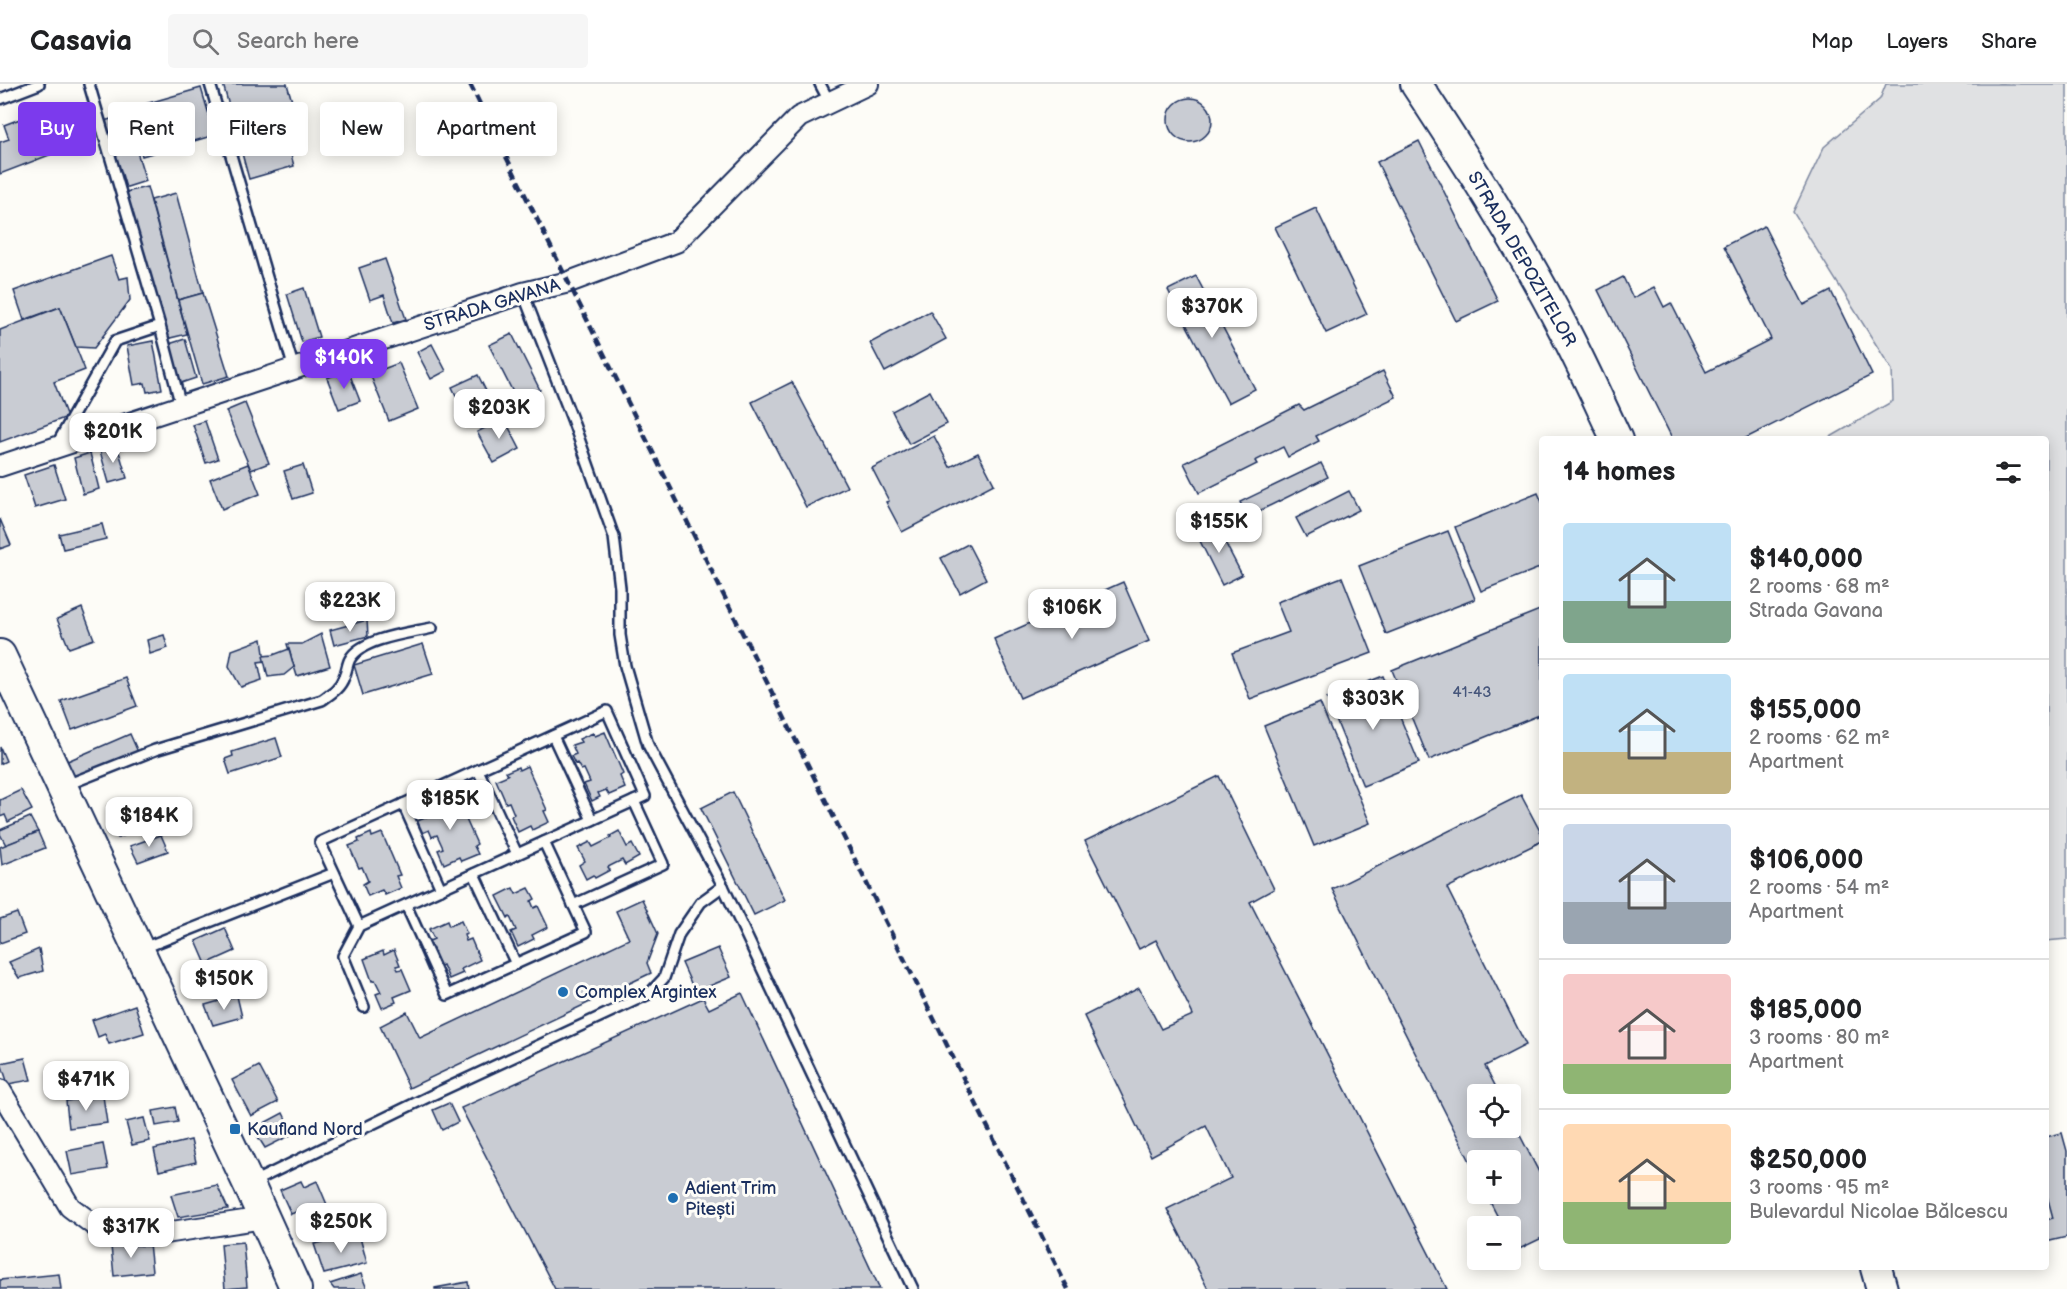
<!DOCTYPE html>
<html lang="en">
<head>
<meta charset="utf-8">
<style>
	:root { --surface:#fff; --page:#f6f6f6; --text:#202124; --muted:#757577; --line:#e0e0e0; --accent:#7c3aed }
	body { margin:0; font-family:"Balsamiq Sans",sans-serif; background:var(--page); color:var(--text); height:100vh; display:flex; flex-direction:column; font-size:22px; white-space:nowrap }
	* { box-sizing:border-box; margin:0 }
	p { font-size:20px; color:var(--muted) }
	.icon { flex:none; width:33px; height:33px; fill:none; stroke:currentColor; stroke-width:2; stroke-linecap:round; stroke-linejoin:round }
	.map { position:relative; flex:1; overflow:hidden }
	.sheet { position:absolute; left:1539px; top:352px; width:510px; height:834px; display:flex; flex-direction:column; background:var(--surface); border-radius:6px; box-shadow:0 3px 15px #0003 }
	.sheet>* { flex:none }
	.hud { position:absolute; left:18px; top:18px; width:570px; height:54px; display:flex; gap:12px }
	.tools { position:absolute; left:1467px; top:1000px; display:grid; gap:12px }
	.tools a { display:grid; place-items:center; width:54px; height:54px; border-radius:6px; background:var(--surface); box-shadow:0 3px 15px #0003; font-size:30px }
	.price { position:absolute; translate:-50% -51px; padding:0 14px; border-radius:12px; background:#fff; color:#222; font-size:20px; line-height:39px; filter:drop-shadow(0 2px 3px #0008) }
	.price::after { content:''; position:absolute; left:50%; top:36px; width:18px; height:14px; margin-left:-9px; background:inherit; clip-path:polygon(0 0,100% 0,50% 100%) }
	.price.active { background:var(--accent); color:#fff }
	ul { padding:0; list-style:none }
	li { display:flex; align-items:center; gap:18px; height:150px; padding:0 24px }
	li+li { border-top:2px solid var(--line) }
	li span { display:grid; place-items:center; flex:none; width:168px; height:120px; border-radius:6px; color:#555 }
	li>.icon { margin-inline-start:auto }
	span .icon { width:72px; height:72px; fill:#fffc; stroke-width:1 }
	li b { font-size:26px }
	h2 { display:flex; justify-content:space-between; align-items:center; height:72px; padding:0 24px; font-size:26px }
	.tag { padding:0 21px; border-radius:6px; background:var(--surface); box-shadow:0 3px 15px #0003; font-size:21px; line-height:54px }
	.tag.active { background:var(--accent); color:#fff }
	header { display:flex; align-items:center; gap:36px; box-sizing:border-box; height:84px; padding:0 30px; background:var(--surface); border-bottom:2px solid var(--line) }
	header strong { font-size:28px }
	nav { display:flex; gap:33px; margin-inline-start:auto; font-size:21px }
	.search { width:420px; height:54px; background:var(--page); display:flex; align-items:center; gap:15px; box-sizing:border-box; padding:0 21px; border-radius:6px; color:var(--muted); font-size:22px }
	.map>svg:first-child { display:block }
	.green { fill:#e0e1e3; stroke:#7e88a0; stroke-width:1.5 }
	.building { fill:#c9ccd3; stroke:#1b2f5e; stroke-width:1.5 }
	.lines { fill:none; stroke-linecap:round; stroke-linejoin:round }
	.lane-casing { stroke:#1b2f5e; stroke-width:14 }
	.street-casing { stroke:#1b2f5e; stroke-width:24 }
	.primary-casing { stroke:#1b2f5e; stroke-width:34 }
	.lane { stroke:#fdfcf7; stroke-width:9 }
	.street { stroke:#fdfcf7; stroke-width:20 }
	.primary { stroke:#fdfcf7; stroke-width:30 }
	.rail { stroke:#1b2f5e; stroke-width:4.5; stroke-dasharray:9 4.5; stroke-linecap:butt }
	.poi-dot { fill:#1f6fb2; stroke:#fdfcf7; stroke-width:2 }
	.labels { text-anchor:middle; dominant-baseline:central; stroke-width:6; stroke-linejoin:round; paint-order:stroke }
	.number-label { font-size:15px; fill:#46567b }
	.street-label { font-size:18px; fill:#1b2f5e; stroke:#fdfcf7 }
	.poi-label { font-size:18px; fill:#1b2f5e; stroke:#fdfcf7; text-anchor:start }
</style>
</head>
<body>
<header>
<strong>Casavia</strong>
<div class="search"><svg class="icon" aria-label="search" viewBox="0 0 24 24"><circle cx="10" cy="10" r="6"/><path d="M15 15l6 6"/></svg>Search here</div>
<nav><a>Map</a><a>Layers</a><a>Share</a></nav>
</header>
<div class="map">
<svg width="2067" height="1205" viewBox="0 0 2067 1205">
	<rect width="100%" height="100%" fill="#fdfcf7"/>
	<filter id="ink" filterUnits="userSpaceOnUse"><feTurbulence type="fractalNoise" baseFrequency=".0167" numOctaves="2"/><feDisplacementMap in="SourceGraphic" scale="12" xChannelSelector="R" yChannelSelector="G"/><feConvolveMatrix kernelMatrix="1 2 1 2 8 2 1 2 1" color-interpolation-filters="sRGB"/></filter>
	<g filter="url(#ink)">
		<polygon class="green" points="1886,0 2067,0 2067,855 2046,857 2046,356 1827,355 1893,317 1892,286 1793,128 1824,63 1880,15"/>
		<g class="building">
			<polygon points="223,0 287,0 301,48 286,52 294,82 249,95"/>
			<polygon points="201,4 215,51 142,72 136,50 152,45 145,20"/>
			<circle cx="1190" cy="36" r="22"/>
			<polygon points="62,19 78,60 0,90 0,58 9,55 4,41"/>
			<polygon points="142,26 148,43 131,48 146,97 124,104 104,37"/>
			<polygon points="1419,57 1498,217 1456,237 1377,78"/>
			<polygon points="147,103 187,250 166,255 126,108"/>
			<polygon points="176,109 203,209 178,216 151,116"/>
			<polygon points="1316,124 1367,230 1326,249 1275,143"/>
			<polygon points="1764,142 1804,221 1831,207 1872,291 1742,356 1673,356 1598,206 1623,193 1633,214 1654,203 1664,223 1671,219 1706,288 1771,255 1724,162"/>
			<polygon points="111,172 119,195 128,193 130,216 94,264 76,263 60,223 24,236 14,207"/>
			<polygon points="385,175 406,235 393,239 384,211 370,216 359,184"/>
			<polygon points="1196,192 1255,305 1228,319 1168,206"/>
			<polygon points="304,204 319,253 302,258 287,210"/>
			<polygon points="203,209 229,292 202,300 178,216"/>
			<polygon points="60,223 85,286 54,298 67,333 0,358 0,246"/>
			<polygon points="930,227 946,255 885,288 870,259"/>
			<polygon points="512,250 540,306 518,318 489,261"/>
			<polygon points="185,255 196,294 181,299 169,260"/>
			<polygon points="153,257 162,305 147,308 145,299 134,301 127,262"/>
			<polygon points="432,260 446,287 431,295 417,268"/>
			<polygon points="399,279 418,325 389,337 370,290"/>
			<polygon points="348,286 360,317 339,325 327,294"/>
			<polygon points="1383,287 1396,313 1316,352 1319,357 1288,373 1283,363 1255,377 1257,380 1199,409 1184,379 1299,321 1304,326"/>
			<polygon points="478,291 493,321 467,334 452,303"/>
			<polygon points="792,298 847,403 806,423 752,318"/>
			<polygon points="930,307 947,340 909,360 892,327"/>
			<polygon points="245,319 269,379 251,386 226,327"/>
			<polygon points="504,334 520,365 494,379 477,348"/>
			<polygon points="205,337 218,375 206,379 193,341"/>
			<polygon points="934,352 950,383 978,369 994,400 902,448 886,418 889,417 872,384"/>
			<polygon points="117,361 127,394 109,399 100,367"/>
			<polygon points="90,369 99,405 83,410 74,374"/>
			<polygon points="1321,379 1328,393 1247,433 1240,418"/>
			<polygon points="248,380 260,410 222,425 210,395"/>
			<polygon points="54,381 65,415 35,424 24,391"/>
			<polygon points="303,381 312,409 293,415 284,387"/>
			<polygon points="1349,407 1359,426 1306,453 1296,434"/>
			<polygon points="1538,409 1542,418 1542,483 1481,507 1455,443"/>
			<polygon points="0,435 11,461 0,465"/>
			<polygon points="1215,439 1242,491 1222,501 1196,449"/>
			<polygon points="102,440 106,455 63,465 59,450"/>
			<polygon points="1448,447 1475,515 1386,550 1359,482"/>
			<polygon points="968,460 986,495 960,509 941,474"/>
			<polygon points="1342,493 1372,569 1250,615 1232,569 1289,548 1277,518"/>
			<polygon points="1123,498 1149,557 1020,614 994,555"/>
			<polygon points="82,524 94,555 69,564 57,535"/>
			<polygon points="1542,525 1542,630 1429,676 1392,586"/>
			<polygon points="367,536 368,552 334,561 330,546"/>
			<polygon points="321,550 330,582 297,592 287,560 302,560"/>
			<polygon points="164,551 168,564 150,570 147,556"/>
			<polygon points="262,555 265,577 258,578 262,596 241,603 229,582 232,566"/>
			<polygon points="423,560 433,590 363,611 354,581"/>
			<polygon points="289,565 294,583 284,591 268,593 263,572 273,571"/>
			<polygon points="1383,592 1419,679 1363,702 1327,614"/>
			<polygon points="126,594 137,622 72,646 61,617"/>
			<polygon points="1320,619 1370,739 1314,762 1264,642"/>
			<polygon points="605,648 623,690 620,692 625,704 609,711 606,706 598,709 600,713 592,717 584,700 590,698 584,685 581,686 577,679 575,680 571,672 576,670 572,661 581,658 579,655 593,649 595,652"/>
			<polygon points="130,650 138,668 71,697 63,679"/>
			<polygon points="276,654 282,673 230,690 225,675 233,672 232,668"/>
			<polygon points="0,663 6,677 0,680"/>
			<polygon points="527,682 547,726 544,727 549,738 532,746 530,742 518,748 511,732 514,730 509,718 506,719 496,696 508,691 506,688 518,683 519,686"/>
			<polygon points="1219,692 1274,805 1250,818 1447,1205 1208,1205 1167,1125 1231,1094 1206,1042 1151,1072 1084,932 1139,904 1161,945 1193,931 1156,856 1139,865 1085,757"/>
			<polygon points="21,706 32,726 8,738 5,731 0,733 0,716"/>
			<polygon points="733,708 785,816 754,831 701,724"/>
			<polygon points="1521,711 1542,751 1542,757 1447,804 1526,961 1485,982 1500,1011 1478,1011 1478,1044 1510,1044 1510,1032 1542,1094 1542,1154 1515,1167 1510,1158 1510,1143 1503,1143 1486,1110 1510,1110 1510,1077 1478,1077 1478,1093 1332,805"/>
			<polygon points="456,713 477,760 474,762 478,770 461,777 459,773 444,780 438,766 443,764 437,751 432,753 429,746 420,750 415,738 427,733 424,727"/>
			<polygon points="142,723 150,741 118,754 111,736"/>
			<polygon points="30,733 38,748 6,761 0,750 0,746"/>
			<polygon points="619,747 627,763 632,760 639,773 625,781 622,776 608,783 610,786 595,794 593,791 586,795 579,781 585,777 578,764 590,758 593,763 611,754 610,752"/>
			<polygon points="38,748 45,764 2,781 0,763"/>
			<polygon points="371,749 372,753 382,749 400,791 396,792 401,804 385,811 382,806 368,812 363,800 368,797 362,783 359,784 349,762 359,758 358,755"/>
			<polygon points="161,751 168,767 138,778 130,762"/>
			<polygon points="513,804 516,810 529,804 535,815 531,817 534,824 538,822 548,843 532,851 534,855 518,863 511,848 516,846 510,833 508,834 497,812"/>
			<polygon points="642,815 658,850 647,879 651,889 409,1004 380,942 407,928 420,954 629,855 616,827"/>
			<polygon points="17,829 25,850 0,859 0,835"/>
			<polygon points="447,837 449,842 461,837 467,850 464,851 466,857 471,855 480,876 461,885 463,889 449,895 443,881 428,887 417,862 434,855 429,845"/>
			<polygon points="225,844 235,867 206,880 196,857"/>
			<polygon points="718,864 731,893 695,908 682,879"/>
			<polygon points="39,865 43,887 19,894 9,878"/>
			<polygon points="394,866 400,881 396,882 398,886 402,885 411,906 394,913 396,918 382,924 376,910 381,908 375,896 372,897 364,875 383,867 384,871"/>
			<polygon points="215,884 221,900 202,908 200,903 189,907 185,895"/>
			<polygon points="742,909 880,1205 555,1205 461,1024 703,914 709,925"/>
			<polygon points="237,912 242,933 213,941 205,921"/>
			<polygon points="135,921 144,949 109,960 105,950 98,953 92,936"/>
			<polygon points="25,974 31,996 8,1000 1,979"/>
			<polygon points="259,982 278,1018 251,1032 232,996"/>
			<polygon points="103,1012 107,1039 69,1044 66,1017"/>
			<polygon points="449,1019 458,1038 442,1046 433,1026"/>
			<polygon points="175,1023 178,1038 156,1042 153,1027"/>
			<polygon points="283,1029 293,1050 265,1064 253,1045"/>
			<polygon points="144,1034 150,1057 132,1061 126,1038"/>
			<polygon points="2062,1049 2067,1067 2067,1153 2046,1158 2046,1136 2053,1134 2046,1108 2046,1053"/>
			<polygon points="191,1056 196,1078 159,1087 154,1065"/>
			<polygon points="103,1060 108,1085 72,1091 67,1067"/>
			<polygon points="301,1097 304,1103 317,1097 328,1123 314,1129 311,1122 291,1130 280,1106"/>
			<polygon points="217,1101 228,1125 178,1133 171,1111"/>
			<polygon points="359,1150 367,1179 324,1190 314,1160"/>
			<polygon points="243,1158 247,1203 225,1205 221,1160"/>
			<polygon points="149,1159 152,1188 114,1192 111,1162"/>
			<polygon points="59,1190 61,1205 0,1205 0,1196"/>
			<polygon points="361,1190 367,1205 334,1205 330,1200"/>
			<polygon points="468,1198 469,1205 435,1205 435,1204"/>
		</g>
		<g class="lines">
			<defs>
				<g id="lane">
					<polyline points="210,0 294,285"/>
					<polyline points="820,0 830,19"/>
					<polyline points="0,15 39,0"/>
					<polyline points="523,209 572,335 614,453 620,504 620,551 625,582 648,661 723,802 913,1205"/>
					<polyline points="160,242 181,322"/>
					<polyline points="56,362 115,257 160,242 89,0"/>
					<polyline points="553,652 592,736"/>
					<polyline points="478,686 517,770"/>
					<path d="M 64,702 L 155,666 L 322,616 C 332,609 340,604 344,593 C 347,587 347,580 350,575 C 362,554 410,549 432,544"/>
					<polyline points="403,720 441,805"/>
					<polyline points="474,790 516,880"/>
					<polyline points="406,821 447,911 586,848 544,758"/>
					<polyline points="573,821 663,780 634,717"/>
					<polyline points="359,842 320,758 607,627 645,712 359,842 343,872 364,923"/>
					<polyline points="141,865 334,789"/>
					<polyline points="251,1099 432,1011 649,910 664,894 679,850 701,818 723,802"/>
				</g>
				<g id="street">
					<polyline points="0,382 523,209 569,198 676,158 799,33 868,0"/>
					<polyline points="0,1006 70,1123 102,1147 152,1151 264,1134"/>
				</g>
				<g id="primary">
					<path d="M 1416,0 C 1468,79 1520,160 1563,244 C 1582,280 1599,318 1617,356"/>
					<polyline points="0,571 249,1101 296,1205"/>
					<polyline points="1876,1184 1882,1205"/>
				</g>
			</defs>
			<use href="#lane" class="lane-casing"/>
			<use href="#street" class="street-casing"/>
			<use href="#primary" class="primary-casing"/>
			<use href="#lane" class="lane"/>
			<use href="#street" class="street"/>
			<use href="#primary" class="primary"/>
			<polyline class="rail" points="470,0 1068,1205"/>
		</g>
	</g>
	<g class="poi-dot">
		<circle cx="563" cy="908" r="6"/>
		<rect x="229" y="1039" width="12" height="12" rx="3"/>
		<circle cx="673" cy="1114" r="6"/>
	</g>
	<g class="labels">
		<g class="number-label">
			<text x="1472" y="608">41-43</text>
		</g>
		<g class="street-label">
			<text transform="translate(1522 175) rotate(60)">STRADA DEPOZITELOR</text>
			<text transform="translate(492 221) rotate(-17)">STRADA GAVANA</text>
		</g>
		<g class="poi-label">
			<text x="575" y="908">Complex Argintex</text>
			<text x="247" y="1045">Kaufland Nord</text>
			<text x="685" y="1104">Adient Trim<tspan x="685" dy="21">Pitești</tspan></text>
		</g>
	</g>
</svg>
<div class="tools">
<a><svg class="icon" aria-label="locate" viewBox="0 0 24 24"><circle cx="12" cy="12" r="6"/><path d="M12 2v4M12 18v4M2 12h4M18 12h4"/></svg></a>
<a>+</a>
<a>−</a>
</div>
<b class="price" style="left:1212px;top:255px">$370K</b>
<b class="price active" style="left:344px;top:306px">$140K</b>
<b class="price" style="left:499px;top:356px">$203K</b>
<b class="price" style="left:113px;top:380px">$201K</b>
<b class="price" style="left:1219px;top:470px">$155K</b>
<b class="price" style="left:350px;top:549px">$223K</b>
<b class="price" style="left:1072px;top:556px">$106K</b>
<b class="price" style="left:1373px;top:647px">$303K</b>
<b class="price" style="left:450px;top:747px">$185K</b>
<b class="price" style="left:149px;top:764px">$184K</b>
<b class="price" style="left:224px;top:927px">$150K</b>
<b class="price" style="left:86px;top:1028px">$471K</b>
<b class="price" style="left:341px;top:1170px">$250K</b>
<b class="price" style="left:131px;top:1175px">$317K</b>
<div class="hud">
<a class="tag active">Buy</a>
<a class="tag">Rent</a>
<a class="tag">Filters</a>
<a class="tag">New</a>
<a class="tag">Apartment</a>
</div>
<section class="sheet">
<h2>14 homes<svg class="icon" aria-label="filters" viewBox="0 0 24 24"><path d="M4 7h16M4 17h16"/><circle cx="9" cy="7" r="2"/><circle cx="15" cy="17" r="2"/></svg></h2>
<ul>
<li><span style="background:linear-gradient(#bfe0f5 65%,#7fa58c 0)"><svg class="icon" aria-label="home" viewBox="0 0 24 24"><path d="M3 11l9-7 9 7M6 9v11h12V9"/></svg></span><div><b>$140,000</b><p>2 rooms · 68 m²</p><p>Strada Gavana</p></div></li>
<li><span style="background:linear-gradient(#bfe0f5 65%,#c2b280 0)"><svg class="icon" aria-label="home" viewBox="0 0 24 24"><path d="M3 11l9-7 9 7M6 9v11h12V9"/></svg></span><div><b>$155,000</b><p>2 rooms · 62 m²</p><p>Apartment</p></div></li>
<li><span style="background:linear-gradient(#c9d6e8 65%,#9aa5b1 0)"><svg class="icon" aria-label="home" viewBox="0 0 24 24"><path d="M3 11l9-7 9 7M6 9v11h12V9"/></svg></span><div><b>$106,000</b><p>2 rooms · 54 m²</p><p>Apartment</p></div></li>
<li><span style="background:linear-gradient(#f6c9c9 75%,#8fb573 0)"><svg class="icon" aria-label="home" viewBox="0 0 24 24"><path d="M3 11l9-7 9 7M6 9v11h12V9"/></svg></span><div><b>$185,000</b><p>3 rooms · 80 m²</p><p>Apartment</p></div></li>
<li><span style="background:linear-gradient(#ffd9b3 65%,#8fb573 0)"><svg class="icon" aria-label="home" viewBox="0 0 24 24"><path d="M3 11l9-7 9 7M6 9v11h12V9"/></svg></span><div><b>$250,000</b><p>3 rooms · 95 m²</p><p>Bulevardul Nicolae Bălcescu</p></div></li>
</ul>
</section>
</div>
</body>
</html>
